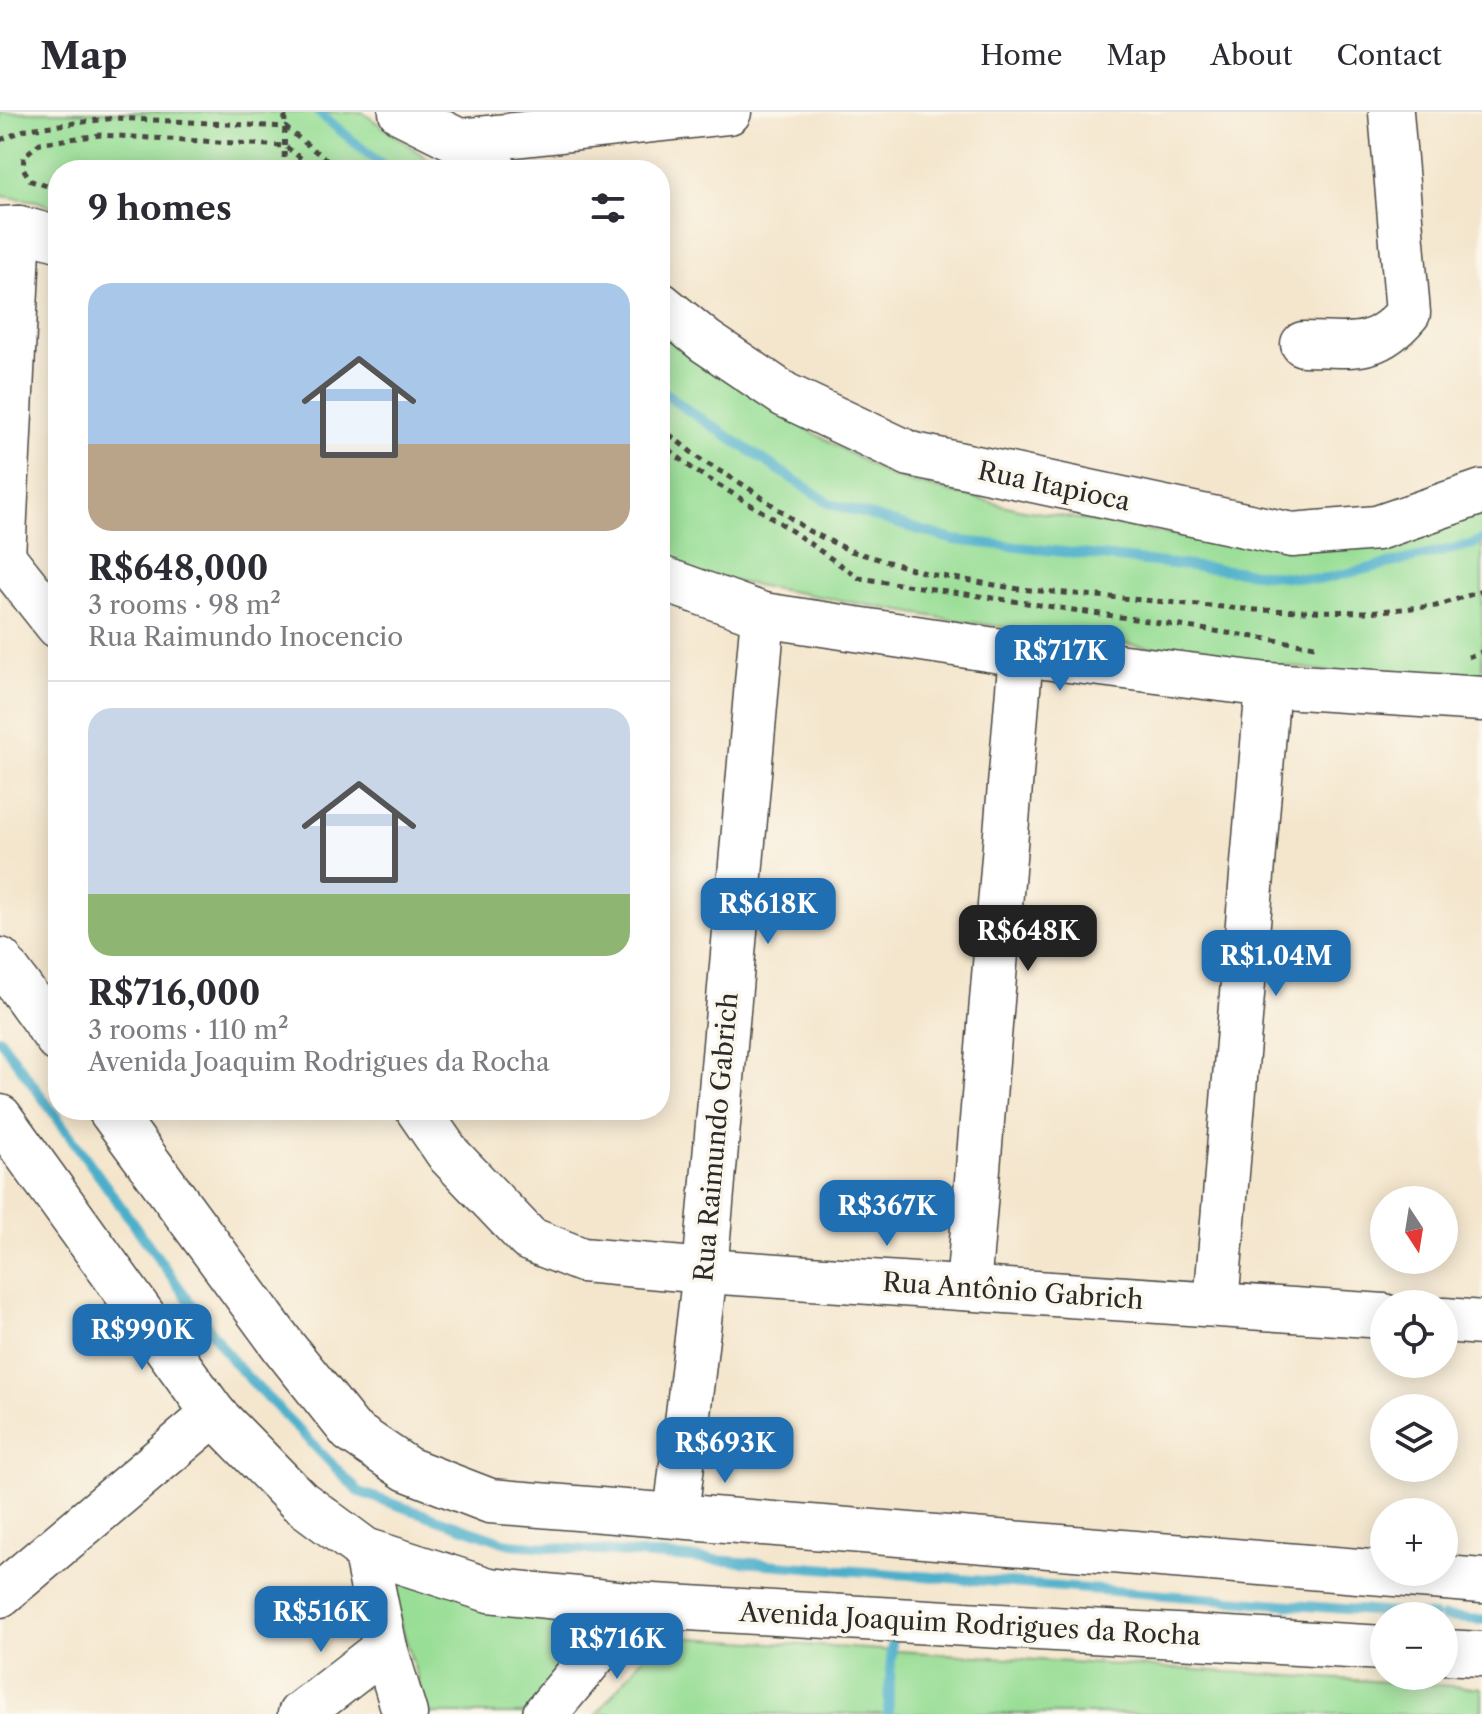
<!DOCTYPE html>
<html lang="en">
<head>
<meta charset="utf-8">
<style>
	:root { --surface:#fff; --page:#f2f2f3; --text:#2b2b33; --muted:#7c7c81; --line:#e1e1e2; --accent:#1f6fb2 }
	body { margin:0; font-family:"Libre Caslon Text",serif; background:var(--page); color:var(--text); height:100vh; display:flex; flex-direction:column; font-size:30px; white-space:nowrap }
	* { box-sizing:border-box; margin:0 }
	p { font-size:26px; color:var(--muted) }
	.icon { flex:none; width:44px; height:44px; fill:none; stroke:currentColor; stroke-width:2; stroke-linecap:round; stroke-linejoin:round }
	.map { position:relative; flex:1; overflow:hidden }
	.details { position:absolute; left:48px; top:48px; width:622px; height:960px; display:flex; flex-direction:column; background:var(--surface); border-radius:32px; box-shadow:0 4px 20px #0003 }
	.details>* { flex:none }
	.needle { width:52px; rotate:168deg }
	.controls { position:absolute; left:1370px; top:1074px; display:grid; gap:16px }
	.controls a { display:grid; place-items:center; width:88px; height:88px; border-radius:50%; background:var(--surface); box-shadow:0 4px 20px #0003; font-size:40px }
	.price { position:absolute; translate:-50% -68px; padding:0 18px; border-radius:16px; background:var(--accent); color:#fff; font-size:26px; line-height:52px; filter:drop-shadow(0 2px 4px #0008) }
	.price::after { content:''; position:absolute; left:50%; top:48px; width:24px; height:18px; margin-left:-12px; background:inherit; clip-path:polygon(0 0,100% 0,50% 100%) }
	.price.on { background:#222; color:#fff }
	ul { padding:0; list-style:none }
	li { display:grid; align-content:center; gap:16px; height:424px; padding:0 40px }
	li+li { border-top:2px solid var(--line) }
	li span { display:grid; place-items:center; height:248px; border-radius:24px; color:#555 }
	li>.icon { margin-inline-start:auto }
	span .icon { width:144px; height:144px; fill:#fffc; stroke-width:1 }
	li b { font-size:34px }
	h2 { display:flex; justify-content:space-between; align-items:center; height:96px; padding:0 40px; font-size:34px }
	header { display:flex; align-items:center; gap:48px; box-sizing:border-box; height:112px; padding:0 40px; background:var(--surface); border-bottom:2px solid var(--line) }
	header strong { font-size:38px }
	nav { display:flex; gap:44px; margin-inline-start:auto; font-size:28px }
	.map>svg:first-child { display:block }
	.green { fill:#99de96; stroke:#628460; stroke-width:2 }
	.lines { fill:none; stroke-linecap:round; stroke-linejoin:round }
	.stream { stroke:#4bafca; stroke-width:10 }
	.minor-casing { stroke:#494743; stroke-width:47 }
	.path { stroke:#494743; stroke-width:5; stroke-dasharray:6 6; stroke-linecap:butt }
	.minor { stroke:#fff; stroke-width:44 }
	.labels { text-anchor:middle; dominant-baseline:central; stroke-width:7; stroke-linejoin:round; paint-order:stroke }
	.street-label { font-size:26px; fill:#2b2b2b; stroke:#fbf7ec }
</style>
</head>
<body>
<header>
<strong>Map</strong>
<nav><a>Home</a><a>Map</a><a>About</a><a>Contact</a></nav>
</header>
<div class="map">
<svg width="1482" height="1602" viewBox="0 0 1482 1602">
	<rect width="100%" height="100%" fill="#fbf7ec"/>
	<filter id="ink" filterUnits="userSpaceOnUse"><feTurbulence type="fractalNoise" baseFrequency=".0125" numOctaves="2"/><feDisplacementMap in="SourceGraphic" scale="16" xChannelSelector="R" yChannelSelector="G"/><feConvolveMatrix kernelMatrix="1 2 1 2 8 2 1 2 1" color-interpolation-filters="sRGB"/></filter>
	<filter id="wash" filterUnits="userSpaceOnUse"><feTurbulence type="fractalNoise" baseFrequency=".006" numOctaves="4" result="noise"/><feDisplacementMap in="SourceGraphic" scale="32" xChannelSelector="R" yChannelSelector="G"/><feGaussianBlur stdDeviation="1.8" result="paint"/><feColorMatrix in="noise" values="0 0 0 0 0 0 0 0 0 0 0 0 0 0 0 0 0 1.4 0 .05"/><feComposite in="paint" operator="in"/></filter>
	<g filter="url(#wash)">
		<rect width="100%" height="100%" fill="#f4e6cd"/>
		<g class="green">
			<polygon points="0,0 362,0 443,58 58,58 58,98 37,89 0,84"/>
			<polygon points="660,213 807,317 891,365 1018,397 1158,420 1291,434 1482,397 1482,571 1387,568 947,507 709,465 660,447"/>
			<polygon points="382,1453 620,1501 528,1602 429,1602"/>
			<polygon points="660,1524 1482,1576 1482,1602 597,1602"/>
		</g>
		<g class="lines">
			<g class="stream">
				<polyline points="318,0 388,58"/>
				<polyline points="660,277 689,299 831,392 954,428 1319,468 1474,432 1482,427"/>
				<polyline points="0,927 234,1251 359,1380 510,1432 1434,1504"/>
				<polyline points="1444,1505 1482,1508"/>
				<polyline points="888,1602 892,1532"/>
			</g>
		</g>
	</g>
	<g filter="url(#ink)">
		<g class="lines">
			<defs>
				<g id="minor">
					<polyline points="401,0 459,29 495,58"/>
					<polyline points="459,29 729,0"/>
					<polyline points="0,117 19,116 58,127"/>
					<polyline points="660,192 705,229 785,283 910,342 1292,423 1377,416 1482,380"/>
					<path d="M 1303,232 C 1350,232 1374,242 1408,201 L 1391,0"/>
					<polyline points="0,441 58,514"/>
					<polyline points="3,445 19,116"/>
					<polyline points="660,466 763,503 1021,542 1268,573 1482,587"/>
					<polyline points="0,848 58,928"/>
					<polyline points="110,998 284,1235 351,1319 407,1357 490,1389 1482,1469"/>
					<polyline points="418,998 449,1043 529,1127 582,1148 705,1159 1384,1204"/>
					<polyline points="0,1005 214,1302 299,1389 365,1438 489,1478 636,1493 1384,1536"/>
					<polyline points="968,1176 1021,542"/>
					<polyline points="1216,1192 1268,573"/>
					<polyline points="1444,1208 1482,1211"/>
					<polyline points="676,1403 705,1159 763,503"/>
					<polyline points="365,1438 385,1536 405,1602"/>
					<polyline points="0,1483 214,1302"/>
					<polyline points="1444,1540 1482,1542"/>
					<polyline points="300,1602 385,1536"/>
					<polyline points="545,1602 636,1493"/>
				</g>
			</defs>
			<use href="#minor" class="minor-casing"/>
			<g class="path">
				<polyline points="0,28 27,17 115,6 285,15 339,58"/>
				<polyline points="284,58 285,0"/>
				<polyline points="58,77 31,69 23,56 24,44 40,31 101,23 285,34 316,58"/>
				<polyline points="660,315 701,348 747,375 809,419 851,439 929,462 1019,477 1256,498 1367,500 1436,494 1482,479"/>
				<polyline points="660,330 694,358 776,408 859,466 1315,534"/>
				<polyline points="1468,545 1482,540"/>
			</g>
			<use href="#minor" class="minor"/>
		</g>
	</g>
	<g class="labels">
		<g class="street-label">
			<text transform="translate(1054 374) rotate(12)">Rua Itapioca</text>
			<text transform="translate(716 1025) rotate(-85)">Rua Raimundo Gabrich</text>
			<text transform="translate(1013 1179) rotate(4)">Rua Antônio Gabrich</text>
			<text transform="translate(970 1512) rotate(3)">Avenida Joaquim Rodrigues da Rocha</text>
		</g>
	</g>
</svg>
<div class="controls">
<a><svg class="needle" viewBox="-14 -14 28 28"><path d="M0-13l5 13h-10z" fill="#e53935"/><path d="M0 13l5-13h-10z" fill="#7c7c81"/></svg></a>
<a><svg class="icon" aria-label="locate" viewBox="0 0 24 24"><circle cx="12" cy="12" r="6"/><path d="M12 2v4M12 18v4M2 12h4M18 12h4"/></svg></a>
<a><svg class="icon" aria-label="layers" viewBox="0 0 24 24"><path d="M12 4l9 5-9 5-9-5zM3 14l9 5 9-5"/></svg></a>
<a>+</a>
<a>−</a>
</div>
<b class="price" style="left:1060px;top:581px">R$717K</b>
<b class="price" style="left:768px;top:834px">R$618K</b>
<b class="price on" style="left:1028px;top:861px">R$648K</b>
<b class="price" style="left:1276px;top:886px">R$1.04M</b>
<b class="price" style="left:887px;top:1136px">R$367K</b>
<b class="price" style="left:142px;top:1260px">R$990K</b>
<b class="price" style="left:725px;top:1373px">R$693K</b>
<b class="price" style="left:321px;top:1542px">R$516K</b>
<b class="price" style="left:617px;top:1569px">R$716K</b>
<section class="details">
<h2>9 homes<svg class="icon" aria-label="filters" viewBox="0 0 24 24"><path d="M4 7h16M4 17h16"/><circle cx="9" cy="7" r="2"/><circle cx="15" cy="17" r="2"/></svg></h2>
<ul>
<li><span style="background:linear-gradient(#a9c7e8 65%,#b9a48a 0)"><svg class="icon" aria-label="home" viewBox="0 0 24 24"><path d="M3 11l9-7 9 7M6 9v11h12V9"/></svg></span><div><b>R$648,000</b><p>3 rooms · 98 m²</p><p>Rua Raimundo Inocencio</p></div></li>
<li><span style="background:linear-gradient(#c9d6e8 75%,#8fb573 0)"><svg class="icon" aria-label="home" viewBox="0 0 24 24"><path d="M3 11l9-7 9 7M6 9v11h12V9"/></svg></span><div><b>R$716,000</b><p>3 rooms · 110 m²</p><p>Avenida Joaquim Rodrigues da Rocha</p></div></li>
</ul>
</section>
</div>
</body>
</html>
